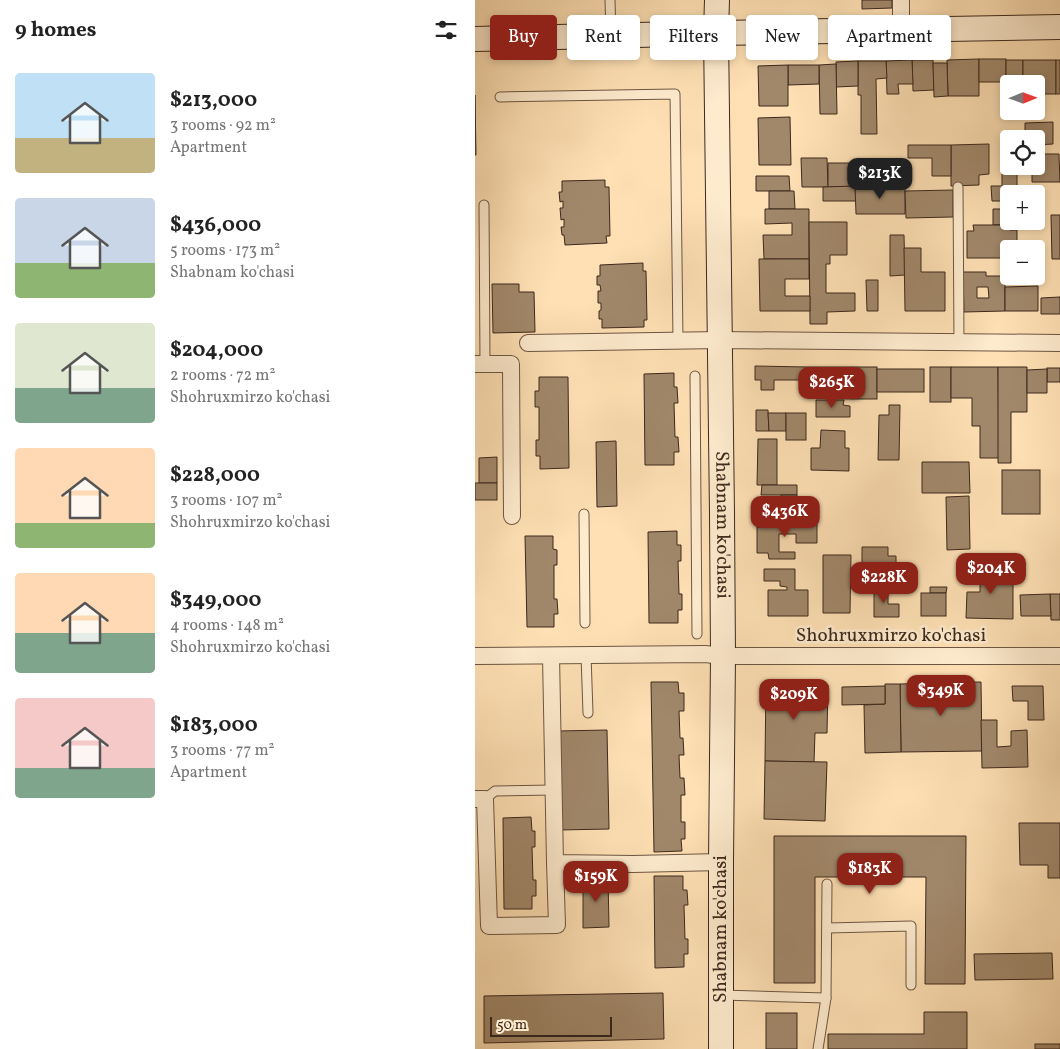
<!DOCTYPE html>
<html lang="en">
<head>
<meta charset="utf-8">
<style>
	:root { --surface:#fff; --page:#f6f6f6; --text:#222; --muted:#767676; --accent:#8f2418 }
	body { margin:0; font-family:Vollkorn,serif; background:var(--page); color:var(--text); height:100vh; display:flex; flex-direction:column; font-size:19px; white-space:nowrap }
	* { box-sizing:border-box; margin:0 }
	p { font-size:16px; color:var(--muted) }
	.icon { flex:none; width:28px; height:28px; fill:none; stroke:currentColor; stroke-width:2; stroke-linecap:round; stroke-linejoin:round }
	.map { position:relative; flex:1; overflow:hidden }
	.sheet { display:flex; flex-direction:column; background:var(--surface); width:475px }
	.sheet>* { flex:none }
	.banner { position:absolute; left:15px; top:15px; width:475px; height:45px; display:flex; gap:10px }
	.needle { width:32px; rotate:89deg }
	.buttons { position:absolute; left:525px; top:75px; display:grid; gap:10px }
	.buttons a { display:grid; place-items:center; width:45px; height:45px; border-radius:5px; background:var(--surface); box-shadow:0 2px 8px #0003; font-size:25px }
	.scale { position:absolute; left:15px; bottom:12px; width:122px; box-sizing:border-box; padding-left:5px; border:2px solid #3d281c; border-top:0; font-size:14px; line-height:18px; white-space:nowrap; color:#3d281c; -webkit-text-stroke:4px #feebce; paint-order:stroke }
	.price { position:absolute; translate:-50% -42px; padding:0 11px; border-radius:10px; background:var(--accent); color:#fff; font-size:16px; line-height:32px; filter:drop-shadow(0 1px 2px #0008) }
	.price::after { content:''; position:absolute; left:50%; top:30px; width:15px; height:11px; margin-left:-8px; background:inherit; clip-path:polygon(0 0,100% 0,50% 100%) }
	.price.selected { background:#222; color:#fff }
	ul { padding:0; list-style:none }
	li { display:flex; align-items:center; gap:15px; height:125px; padding:0 15px }
	li span { display:grid; place-items:center; flex:none; width:140px; height:100px; border-radius:5px; color:#555 }
	li>.icon { margin-inline-start:auto }
	span .icon { width:60px; height:60px; fill:#fffc; stroke-width:1 }
	li b { font-size:21px }
	h2 { display:flex; justify-content:space-between; align-items:center; height:60px; padding:0 15px; font-size:21px }
	.pill { padding:0 18px; border-radius:5px; background:var(--surface); box-shadow:0 2px 8px #0003; font-size:18px; line-height:45px }
	.pill.selected { background:var(--accent); color:#fff }
	main { display:flex; flex:1; min-height:0 }
	.map>svg:first-child { display:block }
	.building { fill:#a1886b; stroke:#3d281c; fill-rule:evenodd }
	.lines { fill:none; stroke-linecap:round; stroke-linejoin:round }
	.lane-casing { stroke:#6d5642; stroke-width:11 }
	.street-casing { stroke:#6d5642; stroke-width:18 }
	.secondary-casing { stroke:#3d281c; stroke-width:26 }
	.lane { stroke:#feebce; stroke-width:9 }
	.street { stroke:#feebce; stroke-width:16 }
	.secondary { stroke:#feebce; stroke-width:24 }
	.labels { text-anchor:middle; dominant-baseline:central; stroke-width:5; stroke-linejoin:round; paint-order:stroke }
	.street-label { font-size:19px; fill:#3d281c; stroke:#feebce }
</style>
</head>
<body>
<main>
<section class="sheet">
<h2>9 homes<svg class="icon" aria-label="filters" viewBox="0 0 24 24"><path d="M4 7h16M4 17h16"/><circle cx="9" cy="7" r="2"/><circle cx="15" cy="17" r="2"/></svg></h2>
<ul>
<li><span style="background:linear-gradient(#bfe0f5 65%,#c2b280 0)"><svg class="icon" aria-label="home" viewBox="0 0 24 24"><path d="M3 11l9-7 9 7M6 9v11h12V9"/></svg></span><div><b>$213,000</b><p>3 rooms · 92 m²</p><p>Apartment</p></div></li>
<li><span style="background:linear-gradient(#c9d6e8 65%,#8fb573 0)"><svg class="icon" aria-label="home" viewBox="0 0 24 24"><path d="M3 11l9-7 9 7M6 9v11h12V9"/></svg></span><div><b>$436,000</b><p>5 rooms · 173 m²</p><p>Shabnam ko'chasi</p></div></li>
<li><span style="background:linear-gradient(#dfe7d0 65%,#7fa58c 0)"><svg class="icon" aria-label="home" viewBox="0 0 24 24"><path d="M3 11l9-7 9 7M6 9v11h12V9"/></svg></span><div><b>$204,000</b><p>2 rooms · 72 m²</p><p>Shohruxmirzo ko'chasi</p></div></li>
<li><span style="background:linear-gradient(#ffd9b3 75%,#8fb573 0)"><svg class="icon" aria-label="home" viewBox="0 0 24 24"><path d="M3 11l9-7 9 7M6 9v11h12V9"/></svg></span><div><b>$228,000</b><p>3 rooms · 107 m²</p><p>Shohruxmirzo ko'chasi</p></div></li>
<li><span style="background:linear-gradient(#ffd9b3 60%,#7fa58c 0)"><svg class="icon" aria-label="home" viewBox="0 0 24 24"><path d="M3 11l9-7 9 7M6 9v11h12V9"/></svg></span><div><b>$349,000</b><p>4 rooms · 148 m²</p><p>Shohruxmirzo ko'chasi</p></div></li>
<li><span style="background:linear-gradient(#f6c9c9 70%,#7fa58c 0)"><svg class="icon" aria-label="home" viewBox="0 0 24 24"><path d="M3 11l9-7 9 7M6 9v11h12V9"/></svg></span><div><b>$183,000</b><p>3 rooms · 77 m²</p><p>Apartment</p></div></li>
</ul>
</section>
<div class="map">
<svg width="585" height="1049" viewBox="0 0 585 1049">
	<rect width="100%" height="100%" fill="#fee0b4"/>
	<filter id="stains"><feTurbulence type="fractalNoise" baseFrequency=".004" numOctaves="4"/><feColorMatrix values="0 0 0 0 .2 0 0 0 0 .09 0 0 0 0 .02 0 0 0 .5 -.17"/></filter>
	<radialGradient id="worn" r=".72"><stop offset=".6" stop-color="#630" stop-opacity="0"/><stop offset="1" stop-color="#630" stop-opacity=".3"/></radialGradient>
	<g class="building">
		<polygon points="387,0 417,0 417,8 387,9"/>
		<polygon points="504,59 504,96 473,96 472,60"/>
		<rect x="504" y="59" width="27" height="23"/>
		<polygon points="437,60 458,60 459,90 438,91"/>
		<polygon points="437,60 438,84 423,84 424,94 412,94 411,61"/>
		<polygon points="531,60 548,60 548,83 534,84 534,97 531,97"/>
		<polygon points="548,60 581,60 581,94 561,94 561,84 548,84"/>
		<rect x="581" y="60" width="4" height="34"/>
		<polygon points="383,61 411,61 412,78 401,79 402,134 386,134 386,95 383,95"/>
		<polygon points="383,61 383,86 361,87 361,62"/>
		<polygon points="458,63 472,63 473,96 459,97"/>
		<polygon points="361,64 362,114 345,114 344,65"/>
		<polygon points="313,65 344,65 344,84 313,85"/>
		<polygon points="313,65 313,106 284,106 283,66"/>
		<polygon points="0,95 1,155 0,155"/>
		<polygon points="315,117 316,165 284,165 283,118"/>
		<polygon points="578,122 578,144 561,145 561,139 550,139 550,123"/>
		<polygon points="514,144 514,174 504,175 504,185 476,186 476,145"/>
		<polygon points="433,145 476,145 476,176 457,176 457,158 433,158"/>
		<polygon points="561,154 584,154 585,182 557,182 557,166 561,166"/>
		<polygon points="326,158 352,158 353,187 327,187"/>
		<polygon points="353,163 401,163 401,186 353,187"/>
		<rect x="527" y="171" width="15" height="15"/>
		<polygon points="281,176 314,176 315,191 281,191"/>
		<polygon points="130,180 130,187 134,187 135,236 131,236 132,243 90,245 89,235 87,235 86,227 89,227 89,219 86,220 85,208 88,208 88,201 85,202 84,192 87,192 87,181"/>
		<polygon points="380,186 381,201 348,201 348,187"/>
		<polygon points="380,186 430,186 430,214 381,214"/>
		<polygon points="516,186 539,186 539,194 534,194 534,201 517,201"/>
		<polygon points="478,190 478,217 431,218 430,191"/>
		<polygon points="294,191 319,191 320,209 294,209"/>
		<polygon points="290,209 334,209 334,259 289,259 288,235 317,235 317,223 290,224"/>
		<polygon points="518,209 534,209 534,221 541,221 541,224 518,225"/>
		<polygon points="576,215 585,215 585,259 577,259"/>
		<polygon points="334,222 372,222 372,255 355,255 355,264 351,264 351,293 380,293 380,311 352,312 352,324 335,324"/>
		<polygon points="498,225 534,225 535,230 542,230 542,249 534,249 534,258 492,258 492,231 499,231"/>
		<polygon points="415,235 429,235 430,275 415,276"/>
		<polygon points="429,248 446,248 446,272 470,272 470,311 430,311"/>
		<polygon points="284,259 334,259 334,279 310,279 310,296 335,296 335,311 285,311"/>
		<polygon points="168,263 168,271 171,271 172,320 169,320 169,327 127,328 127,319 124,319 124,311 126,310 126,303 123,303 123,291 126,291 125,285 122,285 122,276 125,276 125,265"/>
		<path d="M 488,272 L 511,272 L 511,276 L 530,276 L 530,311 L 489,312 ZM 502,287 L 513,287 L 514,298 L 502,298 Z"/>
		<polygon points="391,280 403,280 403,311 392,311"/>
		<polygon points="17,284 44,284 44,292 59,292 60,332 18,333"/>
		<polygon points="563,286 563,311 530,311 530,287"/>
		<polygon points="585,297 585,314 566,314 566,298"/>
		<polygon points="280,366 333,367 333,380 299,380 299,390 286,390 286,380 280,380"/>
		<polygon points="333,367 378,367 378,399 333,398"/>
		<rect x="378" y="367" width="24" height="32"/>
		<rect x="455" y="367" width="21" height="35"/>
		<polygon points="476,367 523,367 524,458 505,458 505,426 497,426 497,398 476,398"/>
		<polygon points="523,367 552,367 552,412 536,412 536,463 523,463"/>
		<rect x="572" y="368" width="13" height="14"/>
		<rect x="402" y="369" width="47" height="23"/>
		<polygon points="572,369 572,393 552,393 552,370"/>
		<polygon points="199,373 199,387 202,387 203,403 199,403 200,437 203,437 204,452 199,452 199,465 170,465 169,374"/>
		<polygon points="64,377 93,377 94,468 65,469 65,456 61,456 61,440 64,440 64,407 60,407 60,391 64,391"/>
		<polygon points="341,400 369,400 368,405 375,406 375,417 341,417"/>
		<polygon points="414,405 425,405 424,460 403,460 404,415 414,415"/>
		<polygon points="281,410 293,410 294,431 281,431"/>
		<polygon points="293,413 311,413 311,431 294,431"/>
		<rect x="311" y="413" width="20" height="27"/>
		<polygon points="346,430 370,431 370,448 374,448 374,471 336,470 336,448 345,448"/>
		<polygon points="283,439 302,439 302,485 282,485"/>
		<polygon points="141,441 142,506 122,507 121,442"/>
		<polygon points="22,457 22,483 4,483 4,458"/>
		<polygon points="447,462 494,462 495,493 447,493"/>
		<rect x="527" y="470" width="38" height="44"/>
		<rect x="0" y="483" width="22" height="17"/>
		<polygon points="287,485 322,485 322,495 286,495"/>
		<polygon points="306,495 322,495 321,519 306,519"/>
		<polygon points="494,496 495,549 472,550 471,497"/>
		<polygon points="323,521 342,521 342,543 321,543 321,534 304,534 304,552 320,552 320,559 294,559 293,553 282,553 282,527 302,527 302,523 323,523"/>
		<polygon points="202,531 202,545 206,545 206,561 203,561 204,594 207,594 207,610 203,610 203,623 174,623 173,532"/>
		<polygon points="50,536 78,536 78,549 82,550 82,565 79,565 79,599 82,599 83,614 79,614 79,627 52,627"/>
		<polygon points="387,547 413,547 413,556 421,556 421,586 387,585"/>
		<polygon points="348,555 376,555 375,613 348,613"/>
		<polygon points="507,560 523,560 523,579 538,579 538,619 491,618 492,592 505,592 505,578 507,578"/>
		<polygon points="289,569 320,569 320,590 333,590 333,616 293,616 293,590 312,590 312,587 305,586 305,581 289,581"/>
		<polygon points="399,587 413,588 413,604 424,604 424,617 399,617"/>
		<polygon points="455,587 472,587 471,593 455,593"/>
		<rect x="446" y="593" width="25" height="23"/>
		<polygon points="575,594 585,594 585,620 576,620"/>
		<polygon points="575,594 576,616 546,616 545,595"/>
		<polygon points="176,682 203,682 204,693 209,693 209,711 204,711 205,738 208,738 209,755 204,755 205,778 209,778 210,795 206,795 206,822 210,822 210,839 206,839 207,851 179,852"/>
		<polygon points="506,682 507,751 426,752 425,684"/>
		<polygon points="291,683 353,685 352,733 340,733 339,762 290,761"/>
		<polygon points="410,684 425,684 426,752 390,753 389,705 410,704"/>
		<polygon points="410,686 410,704 367,705 367,687"/>
		<polygon points="537,686 568,686 569,720 553,720 553,701 538,701"/>
		<polygon points="506,720 522,720 522,747 536,746 536,731 552,730 553,767 507,768"/>
		<polygon points="132,730 134,829 85,830 83,731"/>
		<polygon points="290,761 352,762 350,821 289,819"/>
		<polygon points="56,817 57,831 60,831 60,847 57,847 58,880 61,880 61,896 57,896 57,909 29,909 28,818"/>
		<polygon points="544,823 585,823 585,878 573,878 573,865 545,865"/>
		<polygon points="299,836 491,836 490,984 450,984 451,877 340,877 340,983 299,983"/>
		<polygon points="179,876 208,876 208,890 212,890 213,905 209,905 210,939 213,939 213,954 209,954 209,967 180,968"/>
		<polygon points="133,878 134,927 108,928 108,879"/>
		<polygon points="577,953 578,979 500,980 499,954"/>
		<polygon points="188,993 189,1039 9,1043 9,996"/>
		<polygon points="449,1012 492,1012 492,1049 353,1049 353,1034 449,1034"/>
		<rect x="291" y="1013" width="31" height="36"/>
		<rect x="560" y="1044" width="25" height="5"/>
	</g>
	<g class="lines">
		<defs>
			<g id="lane">
				<polyline points="135,0 136,35"/>
				<polyline points="25,97 200,94 203,341"/>
				<polyline points="483,187 484,342"/>
				<polyline points="9,205 10,364"/>
				<polyline points="220,376 222,634"/>
				<polyline points="109,514 110,623"/>
				<polyline points="111,655 113,713"/>
				<polyline points="10,799 20,791 78,790"/>
				<polyline points="353,928 436,926 436,985"/>
				<polyline points="247,995 351,998"/>
				<polyline points="343,1049 351,998 352,884"/>
			</g>
			<g id="street">
				<polyline points="426,0 426,30"/>
				<polyline points="53,343 245,340 585,343"/>
				<polyline points="0,364 36,364 37,516"/>
				<polyline points="0,656 230,654 248,656 585,656"/>
				<polyline points="76,656 80,863 158,864 246,862"/>
				<polyline points="0,799 10,799 14,926 82,925 80,863"/>
			</g>
			<g id="secondary">
				<path id="s1" d="M 242,0 L 241,33 L 247,514 L 248,656 L 246,862 L 246,1049"/>
				<polyline points="0,39 241,33 585,27"/>
			</g>
		</defs>
		<use href="#lane" class="lane-casing"/>
		<use href="#street" class="street-casing"/>
		<use href="#secondary" class="secondary-casing"/>
		<use href="#lane" class="lane"/>
		<use href="#street" class="street"/>
		<use href="#secondary" class="secondary"/>
	</g>
	<g class="labels">
		<g class="street-label">
			<text stroke="none"><textPath href="#s1" startOffset="525">Shabnam ko'chasi</textPath></text>
			<text x="416" y="636">Shohruxmirzo ko'chasi</text>
			<text transform="translate(246 929) rotate(-90)">Shabnam ko'chasi</text>
		</g>
	</g>
	<rect width="100%" height="100%" filter="url(#stains)"/>
	<rect width="100%" height="100%" fill="url(#worn)"/>
</svg>
<div class="buttons">
<a><svg class="needle" viewBox="-14 -14 28 28"><path d="M0-13l5 13h-10z" fill="#e53935"/><path d="M0 13l5-13h-10z" fill="#767676"/></svg></a>
<a><svg class="icon" aria-label="locate" viewBox="0 0 24 24"><circle cx="12" cy="12" r="6"/><path d="M12 2v4M12 18v4M2 12h4M18 12h4"/></svg></a>
<a>+</a>
<a>−</a>
</div>
<div class="scale">50 m</div>
<b class="price selected" style="left:405px;top:200px">$213K</b>
<b class="price" style="left:357px;top:409px">$265K</b>
<b class="price" style="left:310px;top:538px">$436K</b>
<b class="price" style="left:516px;top:595px">$204K</b>
<b class="price" style="left:409px;top:604px">$228K</b>
<b class="price" style="left:466px;top:717px">$349K</b>
<b class="price" style="left:319px;top:721px">$209K</b>
<b class="price" style="left:395px;top:895px">$183K</b>
<b class="price" style="left:121px;top:903px">$159K</b>
<div class="banner">
<a class="pill selected">Buy</a>
<a class="pill">Rent</a>
<a class="pill">Filters</a>
<a class="pill">New</a>
<a class="pill">Apartment</a>
</div>
</div>
</main>
</body>
</html>
